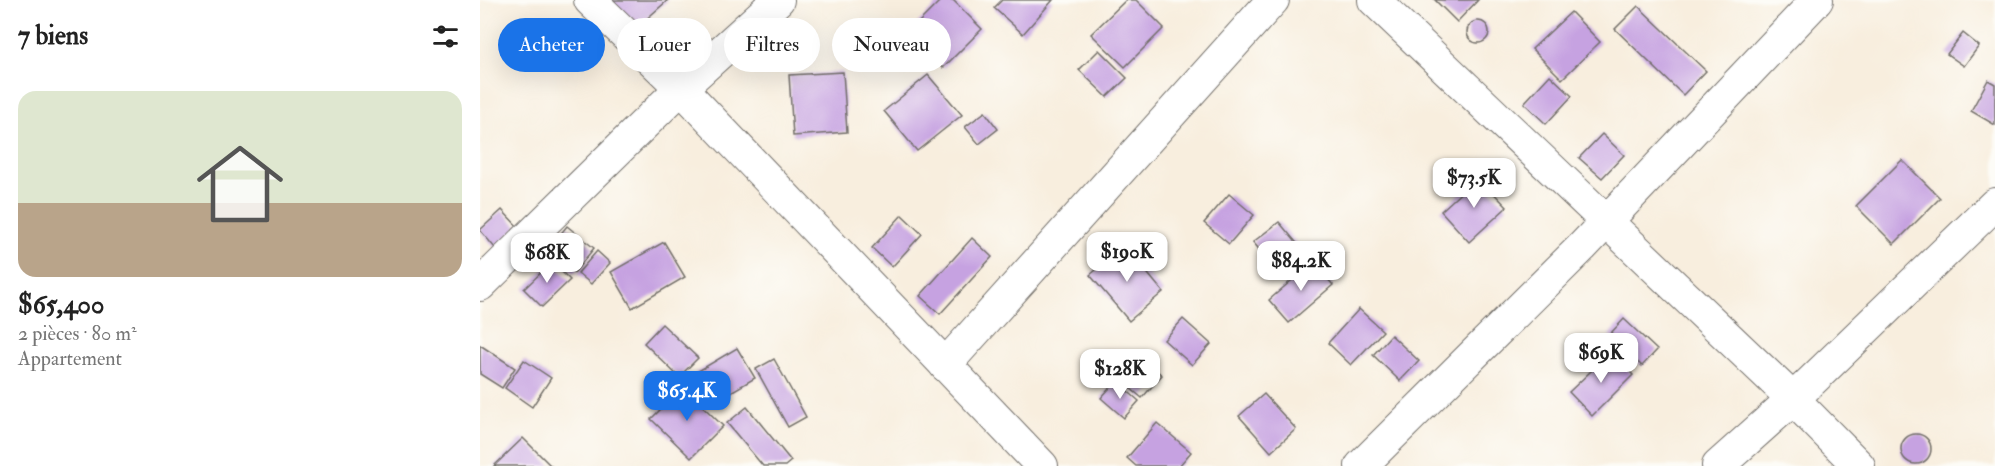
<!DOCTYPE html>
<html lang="fr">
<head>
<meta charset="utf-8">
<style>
	:root { --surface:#fff; --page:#f2f2f2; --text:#222; --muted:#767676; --accent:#1a73e8 }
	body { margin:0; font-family:"IM FELL Double Pica",serif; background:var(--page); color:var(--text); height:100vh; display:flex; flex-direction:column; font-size:22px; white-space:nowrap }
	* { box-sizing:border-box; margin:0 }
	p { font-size:20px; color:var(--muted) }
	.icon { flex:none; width:33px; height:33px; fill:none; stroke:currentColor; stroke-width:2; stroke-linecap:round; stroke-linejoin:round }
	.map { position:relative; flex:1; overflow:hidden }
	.sheet { display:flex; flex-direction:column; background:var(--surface); width:480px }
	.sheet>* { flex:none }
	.guide { position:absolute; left:18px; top:18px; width:570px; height:54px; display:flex; gap:12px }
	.price { position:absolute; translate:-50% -51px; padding:0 14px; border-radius:12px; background:#fff; color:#222; font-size:20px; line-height:39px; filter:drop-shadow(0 2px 3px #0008) }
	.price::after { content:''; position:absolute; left:50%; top:36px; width:18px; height:14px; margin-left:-9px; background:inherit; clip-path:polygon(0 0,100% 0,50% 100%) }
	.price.active { background:var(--accent); color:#fff }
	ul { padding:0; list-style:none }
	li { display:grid; align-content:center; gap:12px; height:318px; padding:0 18px }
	li span { display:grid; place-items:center; height:186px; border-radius:18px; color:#555 }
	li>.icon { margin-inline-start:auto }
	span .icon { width:108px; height:108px; fill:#fffc; stroke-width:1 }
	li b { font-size:26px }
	h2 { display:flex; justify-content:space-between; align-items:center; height:72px; padding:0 18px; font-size:26px }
	.tag { padding:0 21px; border-radius:27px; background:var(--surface); box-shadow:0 6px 24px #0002; font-size:21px; line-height:54px }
	.tag.active { background:var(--accent); color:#fff }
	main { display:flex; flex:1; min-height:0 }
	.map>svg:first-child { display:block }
	.building { fill:#c6a2e1 }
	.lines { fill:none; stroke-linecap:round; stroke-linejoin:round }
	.minor-casing { stroke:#736f6a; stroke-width:34 }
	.minor { stroke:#fff; stroke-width:32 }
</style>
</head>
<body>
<main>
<section class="sheet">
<h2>7 biens<svg class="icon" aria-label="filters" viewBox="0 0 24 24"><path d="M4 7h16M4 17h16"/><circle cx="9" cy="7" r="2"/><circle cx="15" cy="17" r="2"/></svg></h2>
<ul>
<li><span style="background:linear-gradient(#dfe7d0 60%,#b9a48a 0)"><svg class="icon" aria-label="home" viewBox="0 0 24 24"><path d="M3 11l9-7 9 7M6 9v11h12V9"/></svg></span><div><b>$65,400</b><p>2 pièces · 80 m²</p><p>Appartement</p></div></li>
</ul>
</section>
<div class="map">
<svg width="1515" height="466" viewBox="0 0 1515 466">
	<rect width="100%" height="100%" fill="#fdfcf7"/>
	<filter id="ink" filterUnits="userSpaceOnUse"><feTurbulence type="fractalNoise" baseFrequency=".0167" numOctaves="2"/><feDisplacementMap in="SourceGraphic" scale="12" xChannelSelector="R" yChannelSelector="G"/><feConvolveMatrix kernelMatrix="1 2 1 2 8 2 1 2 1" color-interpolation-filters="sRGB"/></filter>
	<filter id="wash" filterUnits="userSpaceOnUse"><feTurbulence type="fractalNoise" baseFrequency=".008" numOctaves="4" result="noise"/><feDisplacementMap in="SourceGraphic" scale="24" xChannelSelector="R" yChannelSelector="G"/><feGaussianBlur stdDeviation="1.35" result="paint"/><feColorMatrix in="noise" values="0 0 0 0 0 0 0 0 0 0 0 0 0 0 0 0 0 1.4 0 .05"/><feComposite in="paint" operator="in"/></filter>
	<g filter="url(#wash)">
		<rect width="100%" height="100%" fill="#f8eede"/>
		<g id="blocks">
			<g class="building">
				<polygon points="129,0 188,0 155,29"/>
				<polygon points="461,0 473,0 502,29 463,68 428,33"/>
				<polygon points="522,0 573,0 543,34 514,8"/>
				<polygon points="646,0 656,0 684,28 645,67 611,34"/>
				<polygon points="955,0 998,0 977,22"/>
				<polygon points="1158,6 1226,71 1203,95 1135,29"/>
				<polygon points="1091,12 1120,42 1082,79 1052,49"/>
				<circle cx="998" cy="32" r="11"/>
				<polygon points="1483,33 1499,46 1484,66 1467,54"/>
				<polygon points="619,50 647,78 627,97 599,70"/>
				<polygon points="363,72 367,132 313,136 309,75"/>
				<polygon points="448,75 482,115 437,151 404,111"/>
				<polygon points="1070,75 1092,96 1066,124 1044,103"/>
				<polygon points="1508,80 1515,84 1515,125 1491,111"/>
				<polygon points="505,112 518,129 499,144 485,127"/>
				<polygon points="1122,134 1144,155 1122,178 1099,158"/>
				<polygon points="1422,160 1460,198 1414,244 1376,206"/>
				<polygon points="998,177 1027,207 989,242 961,211"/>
				<polygon points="749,194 774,215 749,244 724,223"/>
				<polygon points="22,210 38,227 15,248 0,230"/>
				<polygon points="422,215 442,234 412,267 392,248"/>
				<polygon points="799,222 831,260 805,280 773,242"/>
				<polygon points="87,226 114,248 94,273 67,251"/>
				<polygon points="492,238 512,257 460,314 440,296"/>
				<polygon points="184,242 205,277 152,308 131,272"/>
				<polygon points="645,246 683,292 649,321 610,275"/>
				<polygon points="117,251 130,263 111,284 98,273"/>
				<polygon points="72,262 90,280 62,307 44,289"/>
				<polygon points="833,262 853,285 809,323 789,300"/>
				<polygon points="879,309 903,331 871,365 848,343"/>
				<polygon points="703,319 731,344 712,365 684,340"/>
				<polygon points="1144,319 1177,350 1162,366 1129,335"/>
				<polygon points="182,324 218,358 199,377 164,343"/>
				<polygon points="911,335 939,361 920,381 893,355"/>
				<polygon points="0,345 35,368 22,388 0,374"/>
				<polygon points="257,348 275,378 232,403 215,373"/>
				<polygon points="1131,352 1153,375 1112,416 1089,392"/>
				<polygon points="658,355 682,375 662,398 638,378"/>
				<polygon points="294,359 326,417 308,427 276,369"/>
				<polygon points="44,360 71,378 52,407 25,388"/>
				<polygon points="636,381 659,401 644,418 621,398"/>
				<polygon points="203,387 243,426 211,458 171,419"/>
				<polygon points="784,394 816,429 791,452 759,416"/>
				<polygon points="267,407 311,461 305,466 283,466 247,423"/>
				<polygon points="677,423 711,452 699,466 656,466 647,458"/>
				<circle cx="1436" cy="449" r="15"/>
				<polygon points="43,438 71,466 14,466"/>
			</g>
		</g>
	</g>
	<g filter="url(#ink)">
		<use href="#blocks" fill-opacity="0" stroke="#736f6a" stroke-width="1.5"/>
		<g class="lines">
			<defs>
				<g id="minor">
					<polyline points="110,0 201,88 562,466"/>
					<polyline points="894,0 1313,399 1379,466"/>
					<polyline points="0,285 201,88 298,0"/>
					<polyline points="465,365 793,0"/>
					<polyline points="881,466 1102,247 1337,0"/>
					<polyline points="1238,466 1313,399 1515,204"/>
				</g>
			</defs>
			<use href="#minor" class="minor-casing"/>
			<use href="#minor" class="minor"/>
		</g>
	</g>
</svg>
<b class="price" style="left:994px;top:209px">$73.5K</b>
<b class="price" style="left:647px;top:283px">$190K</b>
<b class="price" style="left:67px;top:284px">$68K</b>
<b class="price" style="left:821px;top:292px">$84.2K</b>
<b class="price" style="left:1121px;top:384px">$69K</b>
<b class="price" style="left:640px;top:400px">$128K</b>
<b class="price active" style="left:207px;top:422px">$65.4K</b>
<div class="guide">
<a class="tag active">Acheter</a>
<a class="tag">Louer</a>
<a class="tag">Filtres</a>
<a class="tag">Nouveau</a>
</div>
</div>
</main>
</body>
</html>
